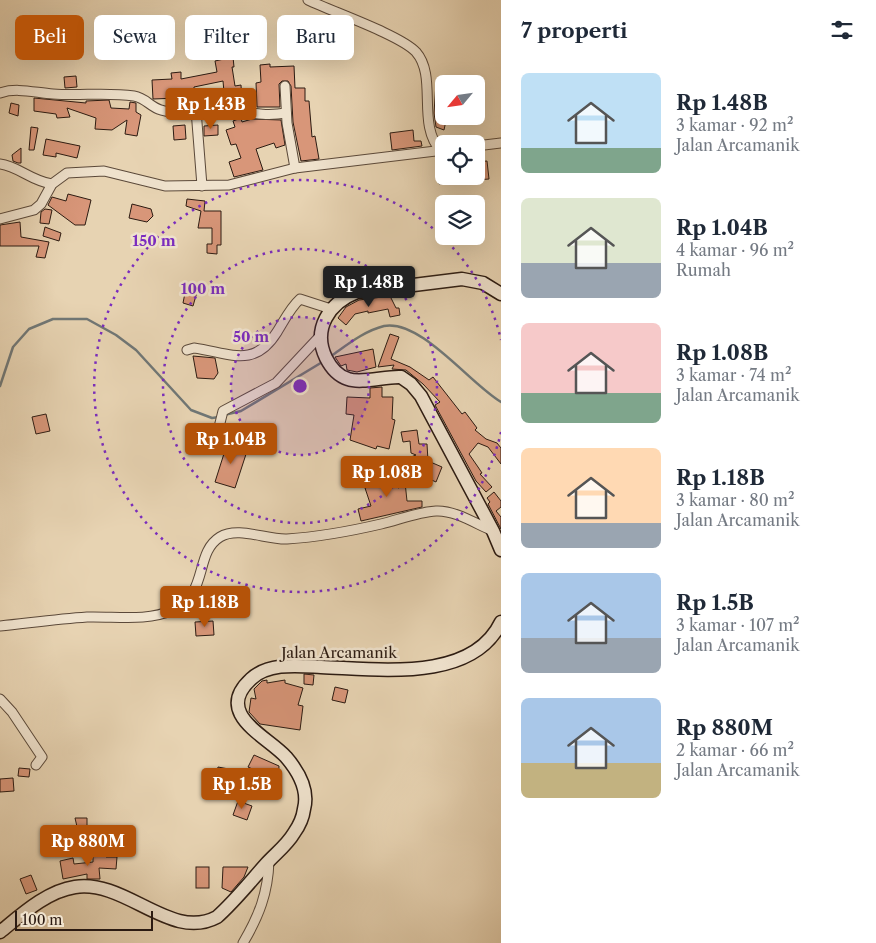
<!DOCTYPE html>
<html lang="id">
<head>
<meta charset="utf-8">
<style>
	:root { --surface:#fff; --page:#f2f2f3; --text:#1f2937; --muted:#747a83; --accent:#b45309 }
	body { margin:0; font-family:"Libre Caslon Text",serif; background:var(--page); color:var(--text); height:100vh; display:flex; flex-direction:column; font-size:19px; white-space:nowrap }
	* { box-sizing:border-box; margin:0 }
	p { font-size:16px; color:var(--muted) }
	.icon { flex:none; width:28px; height:28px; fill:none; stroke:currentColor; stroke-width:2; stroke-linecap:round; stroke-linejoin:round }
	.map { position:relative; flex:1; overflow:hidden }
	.side { display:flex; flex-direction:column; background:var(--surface); width:375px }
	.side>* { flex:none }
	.top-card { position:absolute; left:15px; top:15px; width:410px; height:45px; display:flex; gap:10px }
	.needle { width:32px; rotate:241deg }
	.tools { position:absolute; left:435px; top:75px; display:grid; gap:10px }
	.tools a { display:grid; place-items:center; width:50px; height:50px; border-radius:8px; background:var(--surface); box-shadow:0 5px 20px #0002; font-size:25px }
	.scale { position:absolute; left:15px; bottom:12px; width:138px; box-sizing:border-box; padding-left:5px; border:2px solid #2c1b12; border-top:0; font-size:14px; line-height:18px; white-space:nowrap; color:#2c1b12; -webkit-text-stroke:4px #efe2cd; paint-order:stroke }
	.price { position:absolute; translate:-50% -42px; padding:0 11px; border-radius:5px; background:var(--accent); color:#fff; font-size:16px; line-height:32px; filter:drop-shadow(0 1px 2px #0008) }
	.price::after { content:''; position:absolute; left:50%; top:30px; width:15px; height:11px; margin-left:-8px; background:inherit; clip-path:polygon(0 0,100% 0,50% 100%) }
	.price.selected { background:#222; color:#fff }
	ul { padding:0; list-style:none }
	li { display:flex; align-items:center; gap:15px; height:125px; padding:0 20px }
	li span { display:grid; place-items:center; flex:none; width:140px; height:100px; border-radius:8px; color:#555 }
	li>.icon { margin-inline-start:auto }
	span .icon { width:60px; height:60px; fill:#fffc; stroke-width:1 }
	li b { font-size:21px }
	h2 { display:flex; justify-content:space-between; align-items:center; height:60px; padding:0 20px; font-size:21px }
	.tag { padding:0 18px; border-radius:8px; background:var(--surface); box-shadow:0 5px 20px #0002; font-size:18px; line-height:45px }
	.tag.selected { background:var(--accent); color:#fff }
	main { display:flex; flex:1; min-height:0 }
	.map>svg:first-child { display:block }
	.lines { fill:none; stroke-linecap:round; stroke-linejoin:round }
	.stream { stroke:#707776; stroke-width:2.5 }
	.building { fill:#d89679; stroke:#2c1b12 }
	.street-casing { stroke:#5b493a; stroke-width:11 }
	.secondary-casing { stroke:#2c1b12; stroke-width:15 }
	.street { stroke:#efe2cd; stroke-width:9 }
	.secondary { stroke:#efe2cd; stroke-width:12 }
	.ring { fill:none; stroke:#7b2cbf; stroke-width:2.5; stroke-dasharray:2.5 5 }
	.labels { text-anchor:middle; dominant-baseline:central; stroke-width:5; stroke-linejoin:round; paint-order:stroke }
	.street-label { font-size:15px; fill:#2c1b12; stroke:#efe2cd }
	.centre { fill:#7b2cbf; stroke:#efe2cd; stroke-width:2.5 }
	.ring-label { font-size:15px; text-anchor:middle; font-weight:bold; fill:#7b2cbf; stroke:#efe2cd; stroke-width:5; stroke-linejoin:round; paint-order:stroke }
</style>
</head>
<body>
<main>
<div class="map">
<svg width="501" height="943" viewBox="0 0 501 943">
	<rect width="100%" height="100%" fill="#e7d3b2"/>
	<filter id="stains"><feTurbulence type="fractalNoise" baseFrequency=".004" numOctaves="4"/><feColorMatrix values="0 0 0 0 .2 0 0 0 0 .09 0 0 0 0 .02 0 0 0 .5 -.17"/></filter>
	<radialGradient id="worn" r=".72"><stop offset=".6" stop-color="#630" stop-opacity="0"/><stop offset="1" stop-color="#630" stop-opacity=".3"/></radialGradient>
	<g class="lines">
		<g class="stream">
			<path d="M 331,356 C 347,345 364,331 384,326 C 421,319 470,384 501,402"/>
			<polyline points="0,386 13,347 29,329 53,319 87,319 116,335 136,350 191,410 212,418 219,417"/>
			<polyline points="224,415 241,411 324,361"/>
		</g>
	</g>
	<g class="building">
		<polygon points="304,17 319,20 316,32 302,29"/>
		<polygon points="233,57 234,67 232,67 235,86 241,85 242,102 229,103 229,92 224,92 223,81 194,87 194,104 179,106 179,98 153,99 152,80 172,79 171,73 181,72 181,79 217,72 215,61"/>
		<polygon points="270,64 270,67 294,66 295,88 305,88 305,101 309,101 312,137 315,136 319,159 301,161 293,122 291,86 288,81 282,81 279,84 280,107 257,107 256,83 261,82 260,65"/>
		<polygon points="76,76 77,87 65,88 64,77"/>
		<polygon points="436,83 444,84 444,116 447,116 444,130 436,127 434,113"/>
		<polygon points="34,98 86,103 86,101 109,100 111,108 129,109 130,102 136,103 136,112 141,115 137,136 125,134 127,120 112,130 95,129 96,118 67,108 70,117 57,118 56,114 34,111"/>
		<polygon points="11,103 19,105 18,116 9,113"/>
		<polygon points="241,118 242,122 252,119 281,120 285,145 276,148 274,143 256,149 263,170 234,177 229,162 241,158 236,144 231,145 226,130 235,127 233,121"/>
		<polygon points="185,125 186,139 174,140 173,126"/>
		<polygon points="218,125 218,135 204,136 204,126"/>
		<polygon points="31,127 38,128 34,150 29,150"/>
		<polygon points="413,130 414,141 421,141 422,146 392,150 390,133"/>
		<polygon points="46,139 80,146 77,158 56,153 56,157 43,155"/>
		<polygon points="21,148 21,163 18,163 13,161 12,155"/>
		<polygon points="487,161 489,179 476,180 476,162"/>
		<polygon points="438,176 463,176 463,182 439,184"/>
		<polygon points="68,194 91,200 85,225 75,225 48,205 52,197 66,201"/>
		<polygon points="187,199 205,201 204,211 221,211 221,245 217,245 217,254 207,253 207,244 212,244 212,228 198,228 201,211 186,206"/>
		<polygon points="132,204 151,209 153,216 147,222 129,218"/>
		<polygon points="45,209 52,210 49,224 40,223 41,212"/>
		<polygon points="20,222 21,237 49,242 45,258 36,257 39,246 0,246 0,225"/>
		<polygon points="45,227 61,233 59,241 43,236"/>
		<polygon points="186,288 197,292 193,306 183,303"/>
		<polygon points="390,296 396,308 399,308 400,315 390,317 388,309 368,313 368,311 355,314 346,325 338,318 346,307 359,300"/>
		<polygon points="390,334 399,337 391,359 410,367 429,380 433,377 462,414 465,412 477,428 475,430 486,439 497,443 501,448 501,464 488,447 478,443 469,454 478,467 482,473 480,474 492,487 486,492 476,481 435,405 440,402 423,384 406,370 392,369 394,365 378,367"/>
		<polygon points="373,349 376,367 357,372 347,370 346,364 341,366 335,357"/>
		<polygon points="193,356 215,358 218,373 214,379 197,378"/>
		<polygon points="382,387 382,397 393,397 392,419 395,420 389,449 377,446 376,449 350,440 354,415 346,414 347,397 370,398 370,388"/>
		<polygon points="46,414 50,431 36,434 32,417"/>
		<polygon points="417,430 419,444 427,444 428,461 442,467 436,482 425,477 422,487 412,483 416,474 402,472 403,462 411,463 411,457 416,455 411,453 410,441 403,442 401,432"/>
		<polygon points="228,441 248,448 235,488 215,482"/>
		<polygon points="391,464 398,488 401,487 401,482 405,482 407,501 422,501 422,507 361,521 358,509 371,506 365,488 382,483 381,477 388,475 384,467"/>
		<polygon points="494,492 501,501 501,507 496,511 501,517 501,529 488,504 490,502 487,498"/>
		<polygon points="213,621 214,635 196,636 195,622"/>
		<polygon points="304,674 314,675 313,685 304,684"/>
		<polygon points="267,680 267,683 285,680 285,683 303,688 298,705 303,706 300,730 260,724 249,712 251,698 256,699 254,689 262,681"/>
		<polygon points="335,687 348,690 345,703 332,700"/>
		<polygon points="254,755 279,766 278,781 248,767"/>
		<polygon points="218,767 234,770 231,785 215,782"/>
		<polygon points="19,768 30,769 29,777 18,776"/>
		<polygon points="13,778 14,791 0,792 0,779"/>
		<polygon points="238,801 252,806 247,820 233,815"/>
		<polygon points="75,818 87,818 87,831 78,831"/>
		<polygon points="76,830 76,845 52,848 50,839 64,835 64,831"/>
		<polygon points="93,830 107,831 106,844 93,844"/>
		<polygon points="106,851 106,857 117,857 116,869 99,868 100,879 87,879 87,874 63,879 60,861 73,858 74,864 93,862 93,854"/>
		<rect x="196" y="867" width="13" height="21"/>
		<polygon points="223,867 248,867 244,877 231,892 222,888"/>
		<polygon points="31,875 37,890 26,894 20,879"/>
	</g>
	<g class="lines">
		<defs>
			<g id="street">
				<path d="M 308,0 C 333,12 400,35 416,52 C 438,77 416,125 441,151"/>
				<polyline points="285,86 287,123 295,168"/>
				<path d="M 0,93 C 17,87 36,93 53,94 C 80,96 107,92 134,96 C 146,98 150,107 161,110 C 176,115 195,109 210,109 C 238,108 256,118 286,113"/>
				<polyline points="196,110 202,186"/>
				<polyline points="476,146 501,143"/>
				<path d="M 0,164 C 18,166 31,181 52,184"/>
				<polyline points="0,219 34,210 41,204 52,184 67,173 104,171 165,186 229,185 295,168 444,150"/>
				<path d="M 187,350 L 194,348 C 230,353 254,369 277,332 C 284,321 290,308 300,299 L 331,309"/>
				<polyline points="216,439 223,411 276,383 320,336"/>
				<path d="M 0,626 C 29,623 58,619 87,617 C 115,616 146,622 173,610 C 209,594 194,553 220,537 C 238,526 267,540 287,539 C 318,537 351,531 381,524 C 398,520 418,512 436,511 C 455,510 476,524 493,531"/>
				<polyline points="0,699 12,712 42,757 36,765"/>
				<path d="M 243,943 C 259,916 268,893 269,861"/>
			</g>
			<g id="secondary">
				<path d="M 501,294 L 483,283 L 462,279 L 357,292 C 329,303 312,329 326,358 C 331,368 338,376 348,379 C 361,384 386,376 401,377 L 411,384 L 421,396 L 493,531 L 501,550"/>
				<path d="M 0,932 C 21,915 47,891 75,887 C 126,879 171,942 217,917 C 235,901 250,882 266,864 C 275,854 287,845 294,833 C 299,826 303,817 304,809 C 309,790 298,771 286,757 C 267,736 213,714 251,679 C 269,662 299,666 321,667 C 377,669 472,683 501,622"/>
			</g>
		</defs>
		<use href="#street" class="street-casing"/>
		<use href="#secondary" class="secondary-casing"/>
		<use href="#street" class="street"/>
		<use href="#secondary" class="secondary"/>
	</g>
	<circle cx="300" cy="386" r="69" fill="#7b2cbf" fill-opacity=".12"/>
	<g class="ring">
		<circle cx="300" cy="386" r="69"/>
		<circle cx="300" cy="386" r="137"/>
		<path d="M501 432A206 206 0 1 1 501 340"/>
	</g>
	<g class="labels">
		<g class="street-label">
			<text x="339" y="652">Jalan Arcamanik</text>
		</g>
	</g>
	<circle cx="300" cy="386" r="8" class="centre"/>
	<g class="ring-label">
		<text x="154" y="246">150 m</text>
		<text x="203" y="294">100 m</text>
		<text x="251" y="342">50 m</text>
	</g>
	<rect width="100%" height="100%" filter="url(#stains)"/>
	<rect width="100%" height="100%" fill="url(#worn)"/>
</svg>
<div class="tools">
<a><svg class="needle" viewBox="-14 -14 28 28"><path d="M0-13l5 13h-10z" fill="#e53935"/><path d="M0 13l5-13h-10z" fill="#747a83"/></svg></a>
<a><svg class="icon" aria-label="locate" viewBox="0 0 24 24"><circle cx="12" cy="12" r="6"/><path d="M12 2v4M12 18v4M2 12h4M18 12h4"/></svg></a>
<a><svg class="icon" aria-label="layers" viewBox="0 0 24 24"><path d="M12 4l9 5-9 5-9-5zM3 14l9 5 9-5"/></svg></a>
</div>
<div class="scale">100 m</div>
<b class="price" style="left:211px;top:130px">Rp 1.43B</b>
<b class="price selected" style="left:369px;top:308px">Rp 1.48B</b>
<b class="price" style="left:231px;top:465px">Rp 1.04B</b>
<b class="price" style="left:387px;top:498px">Rp 1.08B</b>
<b class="price" style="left:205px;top:628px">Rp 1.18B</b>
<b class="price" style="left:242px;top:810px">Rp 1.5B</b>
<b class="price" style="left:88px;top:867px">Rp 880M</b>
<div class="top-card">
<a class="tag selected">Beli</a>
<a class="tag">Sewa</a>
<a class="tag">Filter</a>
<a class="tag">Baru</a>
</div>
</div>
<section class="side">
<h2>7 properti<svg class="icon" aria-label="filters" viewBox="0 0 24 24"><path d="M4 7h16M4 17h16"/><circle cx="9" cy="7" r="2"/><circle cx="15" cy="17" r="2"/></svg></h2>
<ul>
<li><span style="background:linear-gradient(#bfe0f5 75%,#7fa58c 0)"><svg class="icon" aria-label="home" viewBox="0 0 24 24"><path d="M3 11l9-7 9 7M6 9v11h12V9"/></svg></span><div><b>Rp 1.48B</b><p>3 kamar · 92 m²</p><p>Jalan Arcamanik</p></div></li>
<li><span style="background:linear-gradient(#dfe7d0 65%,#9aa5b1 0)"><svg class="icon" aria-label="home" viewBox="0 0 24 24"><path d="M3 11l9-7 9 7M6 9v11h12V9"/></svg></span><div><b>Rp 1.04B</b><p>4 kamar · 96 m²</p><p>Rumah</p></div></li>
<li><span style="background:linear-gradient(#f6c9c9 70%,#7fa58c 0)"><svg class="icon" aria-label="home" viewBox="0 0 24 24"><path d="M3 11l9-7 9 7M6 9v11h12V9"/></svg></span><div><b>Rp 1.08B</b><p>3 kamar · 74 m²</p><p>Jalan Arcamanik</p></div></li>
<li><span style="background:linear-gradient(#ffd9b3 75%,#9aa5b1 0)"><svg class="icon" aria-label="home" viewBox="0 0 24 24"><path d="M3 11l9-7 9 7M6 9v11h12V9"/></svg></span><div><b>Rp 1.18B</b><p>3 kamar · 80 m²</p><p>Jalan Arcamanik</p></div></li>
<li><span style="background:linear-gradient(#a9c7e8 65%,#9aa5b1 0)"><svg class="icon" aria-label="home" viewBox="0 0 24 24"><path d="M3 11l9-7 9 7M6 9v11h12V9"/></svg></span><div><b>Rp 1.5B</b><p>3 kamar · 107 m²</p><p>Jalan Arcamanik</p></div></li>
<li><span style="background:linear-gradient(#a9c7e8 65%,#c2b280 0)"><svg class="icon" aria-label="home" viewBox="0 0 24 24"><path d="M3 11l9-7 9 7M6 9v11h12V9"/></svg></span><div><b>Rp 880M</b><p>2 kamar · 66 m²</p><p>Jalan Arcamanik</p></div></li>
</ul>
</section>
</main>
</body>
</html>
